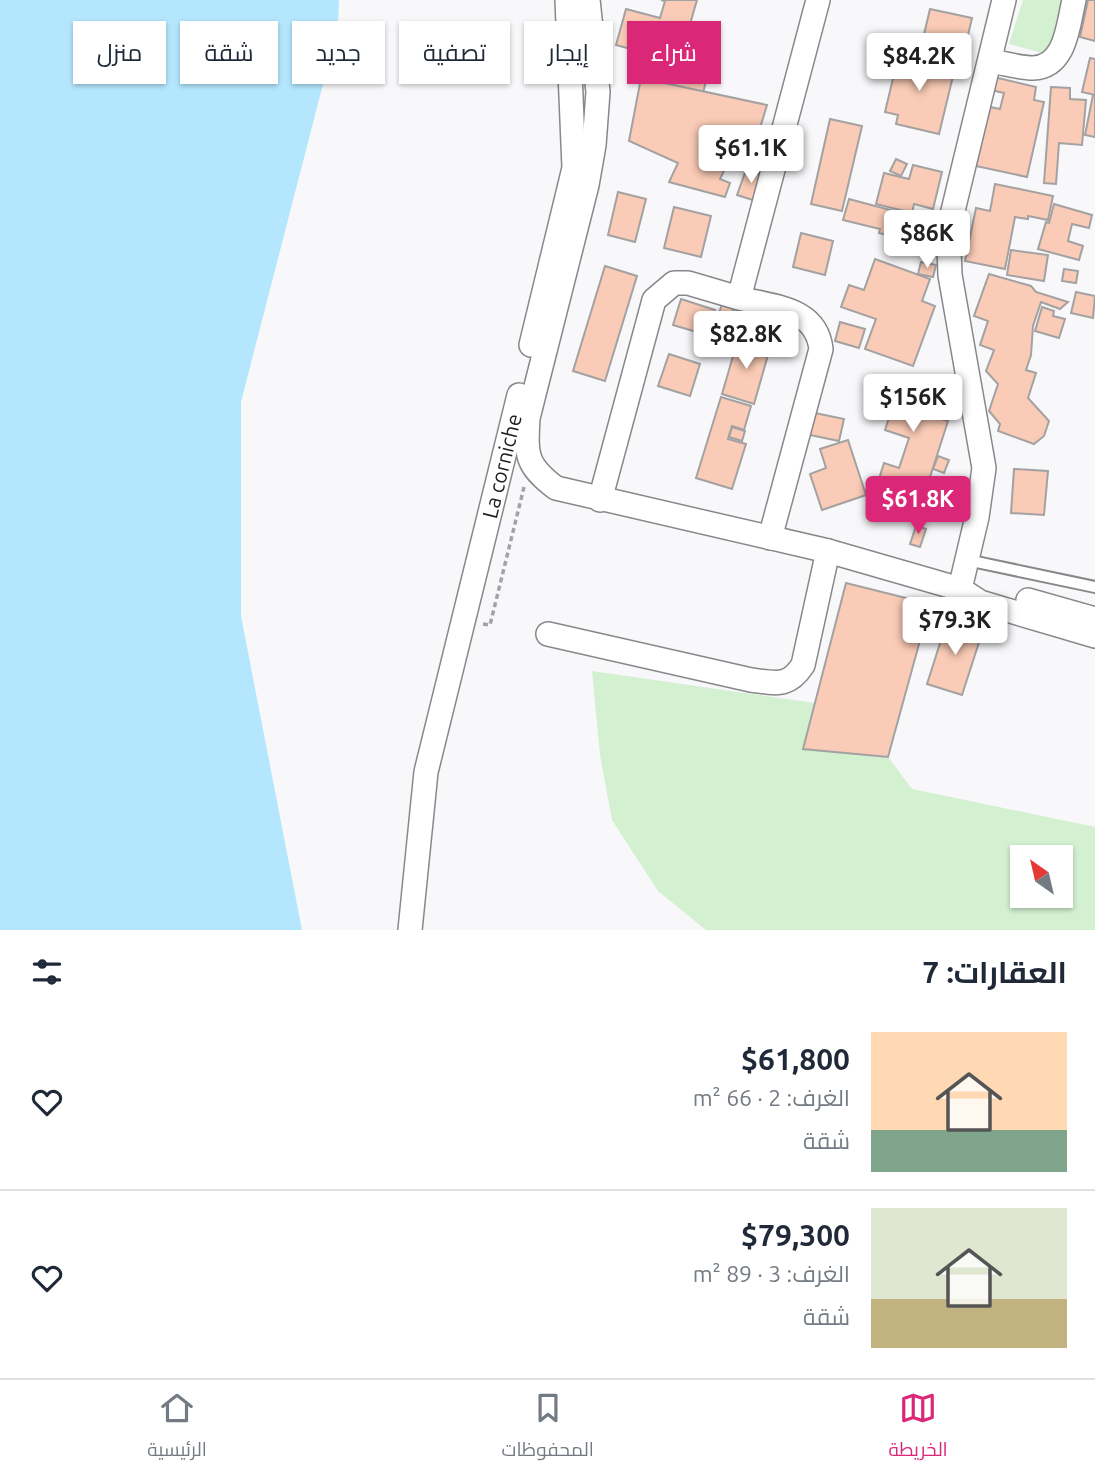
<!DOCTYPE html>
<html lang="ar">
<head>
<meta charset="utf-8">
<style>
	:root { --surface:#fff; --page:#f6f6f7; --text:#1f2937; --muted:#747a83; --line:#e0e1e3; --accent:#db2777 }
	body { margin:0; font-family:Ubuntu,Cairo,sans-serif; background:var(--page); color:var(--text); direction:rtl; height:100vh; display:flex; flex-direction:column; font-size:26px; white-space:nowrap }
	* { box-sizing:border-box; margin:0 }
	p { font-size:23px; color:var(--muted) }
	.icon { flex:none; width:38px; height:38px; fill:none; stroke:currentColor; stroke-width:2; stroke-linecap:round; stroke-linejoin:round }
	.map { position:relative; height:930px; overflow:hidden; direction:ltr }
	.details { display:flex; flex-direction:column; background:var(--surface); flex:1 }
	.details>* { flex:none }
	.top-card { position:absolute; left:21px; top:21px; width:700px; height:63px; direction:rtl; display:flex; gap:14px }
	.needle { width:46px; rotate:326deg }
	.controls { position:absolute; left:1010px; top:845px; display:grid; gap:14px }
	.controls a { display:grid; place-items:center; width:63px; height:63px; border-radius:0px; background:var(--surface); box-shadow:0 2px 5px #0004; font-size:35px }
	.price { position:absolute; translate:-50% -60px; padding:0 16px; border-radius:7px; background:#fff; color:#222; font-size:23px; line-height:46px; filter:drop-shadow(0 2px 4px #0008) }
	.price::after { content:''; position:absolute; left:50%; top:42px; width:21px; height:16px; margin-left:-10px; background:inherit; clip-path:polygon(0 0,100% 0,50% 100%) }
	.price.active { background:var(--accent); color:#fff }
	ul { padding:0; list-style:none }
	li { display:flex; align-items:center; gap:21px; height:175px; padding:0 28px }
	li+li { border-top:2px solid var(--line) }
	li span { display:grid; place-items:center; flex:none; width:196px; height:140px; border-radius:0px; color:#555 }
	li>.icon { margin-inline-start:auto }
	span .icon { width:84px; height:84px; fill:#fffc; stroke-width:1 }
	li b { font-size:30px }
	h2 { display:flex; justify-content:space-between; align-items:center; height:84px; padding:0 28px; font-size:30px }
	.chip { padding:0 24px; border-radius:0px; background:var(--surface); box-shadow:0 2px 5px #0004; font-size:24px; line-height:63px }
	.chip.active { background:var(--accent); color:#fff }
	.menu { display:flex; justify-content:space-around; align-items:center; height:98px; border-top:2px solid var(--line); background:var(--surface); font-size:19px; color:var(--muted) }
	.menu a { display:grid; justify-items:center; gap:4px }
	.menu .active { color:var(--accent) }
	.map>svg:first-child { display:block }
	.green { fill:#d3f0d0; fill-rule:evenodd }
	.water { fill:#b4e7fd }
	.building { fill:#facbb6; stroke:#a3a1a1; stroke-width:2 }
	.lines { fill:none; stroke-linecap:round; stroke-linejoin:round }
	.lane-casing { stroke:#88888a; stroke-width:14 }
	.street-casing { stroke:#88888a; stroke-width:26 }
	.path { stroke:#a3a3a5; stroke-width:3.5; stroke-dasharray:5 3.5; stroke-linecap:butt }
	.lane { stroke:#fff; stroke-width:10 }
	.street { stroke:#fff; stroke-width:23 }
	.labels { text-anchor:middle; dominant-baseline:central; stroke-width:5; stroke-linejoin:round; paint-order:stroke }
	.street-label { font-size:21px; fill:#202021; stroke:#fff }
</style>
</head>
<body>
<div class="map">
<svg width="1095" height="930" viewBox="0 0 1095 930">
	<rect width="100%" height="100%" fill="#f8f8fa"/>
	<g class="green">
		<polygon points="1023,0 1064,0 1050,55 1009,44"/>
		<path d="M 592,671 L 815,703 L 803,749 L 888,757 L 912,789 L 1095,827 L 1095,930 L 706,930 L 658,891 L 612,820 L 600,755 ZM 1022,858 L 1060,858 L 1060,896 L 1022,896 Z"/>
	</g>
	<polygon class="water" points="0,0 339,0 338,26 241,402 241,616 302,930 0,930"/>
	<g class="building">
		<polygon points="661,0 697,0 679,62 616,45 626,9 660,18 665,1"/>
		<polygon points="1088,0 1095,0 1095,41 1080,37"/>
		<polygon points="930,9 972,18 963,56 921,47"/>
		<polygon points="901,45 916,49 913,63 954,72 939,134 896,124 898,115 885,112"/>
		<polygon points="664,58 709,69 703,93 658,82"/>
		<polygon points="1090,58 1095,59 1095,95 1082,92"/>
		<polygon points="994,77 1036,87 1034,100 1044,102 1027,177 976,166 990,107 1000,109 1004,93 991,90"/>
		<polygon points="641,78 767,105 750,161 731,156 720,179 730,183 725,197 669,182 678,163 629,141"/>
		<polygon points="1051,87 1070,88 1070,99 1086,100 1082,145 1059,143 1056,184 1044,183"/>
		<polygon points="1093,95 1095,96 1095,137 1085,135"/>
		<polygon points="830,119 862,126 842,211 811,204"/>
		<polygon points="896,159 907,164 901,176 890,171"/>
		<polygon points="913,165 942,172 933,209 914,204 912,213 876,204 884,173 909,179"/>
		<polygon points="746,170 765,176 756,201 737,195"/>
		<polygon points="995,184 1053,196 1048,220 1028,216 1028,219 1015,217 1005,269 965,261 976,208 990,211"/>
		<polygon points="618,192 646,199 635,242 608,235"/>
		<polygon points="849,199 931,221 925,245 879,233 880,229 843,220"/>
		<polygon points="1054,204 1092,215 1089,228 1072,224 1068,241 1083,246 1079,260 1038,249 1046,222 1049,223"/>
		<polygon points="674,207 711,216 701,257 664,248"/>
		<polygon points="801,233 833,241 825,275 793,267"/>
		<polygon points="1011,250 1048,255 1044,281 1007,275"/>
		<polygon points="875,259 930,279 922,301 935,306 913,366 865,349 876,319 841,307 849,285 864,290"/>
		<polygon points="921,262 936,265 933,277 918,274"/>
		<polygon points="605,266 637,276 605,381 573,371"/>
		<polygon points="1064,269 1078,271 1076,283 1062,281"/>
		<polygon points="989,274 1031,286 1036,292 1068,302 1060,309 1041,302 1033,326 1031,355 1026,370 1036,373 1028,398 1049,421 1044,436 1034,444 998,431 1000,424 989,411 998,384 986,371 994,350 980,345 988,321 974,316"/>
		<polygon points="1076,292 1095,296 1093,318 1071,313"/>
		<polygon points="681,299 715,310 707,335 673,325"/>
		<polygon points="723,301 735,305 730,320 718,316"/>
		<polygon points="1042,307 1054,311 1053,316 1065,319 1059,338 1035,331"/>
		<polygon points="840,322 865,329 859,348 835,341"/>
		<polygon points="738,339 770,348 754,404 722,394"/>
		<polygon points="669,354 700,364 690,396 658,386"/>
		<polygon points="902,376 940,388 931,416 948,421 924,496 878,482 884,463 899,468 909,438 885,430 892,408 879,403 884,386 898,390"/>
		<polygon points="721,397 751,406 744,430 732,426 728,439 746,444 732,489 696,478"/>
		<polygon points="815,413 844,419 839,441 810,435"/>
		<polygon points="732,427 745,431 742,441 729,437"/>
		<polygon points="848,440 866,495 822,510 810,474 826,468 820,449"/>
		<polygon points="938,456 949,460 944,473 933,469"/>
		<polygon points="1014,469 1048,471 1044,515 1011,513"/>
		<polygon points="916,526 926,529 920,547 910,544"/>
		<polygon points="846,583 930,604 888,757 803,749"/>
		<polygon points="948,618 983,630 962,695 927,684"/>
	</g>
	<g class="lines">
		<defs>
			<polyline id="lane" points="967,560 1095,587"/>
			<g id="street">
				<path d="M 588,0 L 598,92 L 594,145 L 587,185 L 528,418 C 526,454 525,465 556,488 L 828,551 L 960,589 L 980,602 L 1095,636"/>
				<path d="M 990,61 C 1004,63 1019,68 1033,68 C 1066,67 1068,25 1074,0"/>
				<path d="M 739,298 C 773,307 816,307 821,349 L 770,538"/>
				<polyline points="531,345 574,168 567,0"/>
				<polyline points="600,500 654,300 674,283 688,283 739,298 818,0"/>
				<polyline points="960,589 977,517 984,468 950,275 949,249 951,219 1004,0"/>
				<polyline points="1028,600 1095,619"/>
				<path d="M 548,634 L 751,680 C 776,683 788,688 803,665 L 828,551"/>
				<path id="s1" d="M 410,930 L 426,772 L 519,395"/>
			</g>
		</defs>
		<use href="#lane" class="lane-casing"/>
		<use href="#street" class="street-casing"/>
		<polyline class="path" points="483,624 490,625 524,487"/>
		<use href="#lane" class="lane"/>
		<use href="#street" class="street"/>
	</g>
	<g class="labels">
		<g class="street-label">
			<text stroke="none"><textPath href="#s1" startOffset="474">La corniche</textPath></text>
		</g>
	</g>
</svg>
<div class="controls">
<a><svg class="needle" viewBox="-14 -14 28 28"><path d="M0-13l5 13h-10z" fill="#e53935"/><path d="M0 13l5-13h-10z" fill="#747a83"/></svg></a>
</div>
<b class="price" style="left:919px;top:93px">$84.2K</b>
<b class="price" style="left:751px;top:185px">$61.1K</b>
<b class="price" style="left:927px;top:270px">$86K</b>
<b class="price" style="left:746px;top:371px">$82.8K</b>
<b class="price" style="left:913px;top:434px">$156K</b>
<b class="price active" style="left:918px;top:536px">$61.8K</b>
<b class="price" style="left:955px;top:657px">$79.3K</b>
<div class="top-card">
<a class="chip active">شراء</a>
<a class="chip">إيجار</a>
<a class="chip">تصفية</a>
<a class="chip">جديد</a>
<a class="chip">شقة</a>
<a class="chip">منزل</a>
</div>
</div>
<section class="details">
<h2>العقارات: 7<svg class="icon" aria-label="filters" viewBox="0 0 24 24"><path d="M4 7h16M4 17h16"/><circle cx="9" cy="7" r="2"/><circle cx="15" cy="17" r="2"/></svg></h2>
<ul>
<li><span style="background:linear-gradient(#ffd9b3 70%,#7fa58c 0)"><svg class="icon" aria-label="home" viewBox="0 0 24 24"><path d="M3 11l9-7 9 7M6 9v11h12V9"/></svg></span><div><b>$61,800</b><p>الغرف: 2 · 66 m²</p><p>شقة</p></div><svg class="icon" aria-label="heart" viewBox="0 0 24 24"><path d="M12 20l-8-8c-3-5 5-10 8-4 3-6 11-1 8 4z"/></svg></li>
<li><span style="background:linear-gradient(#dfe7d0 65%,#c2b280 0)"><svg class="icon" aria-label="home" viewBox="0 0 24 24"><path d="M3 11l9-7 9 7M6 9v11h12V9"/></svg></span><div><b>$79,300</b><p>الغرف: 3 · 89 m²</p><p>شقة</p></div><svg class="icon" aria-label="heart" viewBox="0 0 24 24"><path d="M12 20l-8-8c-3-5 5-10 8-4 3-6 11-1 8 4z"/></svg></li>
</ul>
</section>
<nav class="menu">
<a class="active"><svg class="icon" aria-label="map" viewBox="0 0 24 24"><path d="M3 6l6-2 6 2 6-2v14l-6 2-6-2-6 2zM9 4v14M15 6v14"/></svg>الخريطة</a>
<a><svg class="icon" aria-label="saved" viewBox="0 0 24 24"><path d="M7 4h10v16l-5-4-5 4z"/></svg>المحفوظات</a>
<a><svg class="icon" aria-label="home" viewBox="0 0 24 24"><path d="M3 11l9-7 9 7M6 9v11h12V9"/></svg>الرئيسية</a>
</nav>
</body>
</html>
